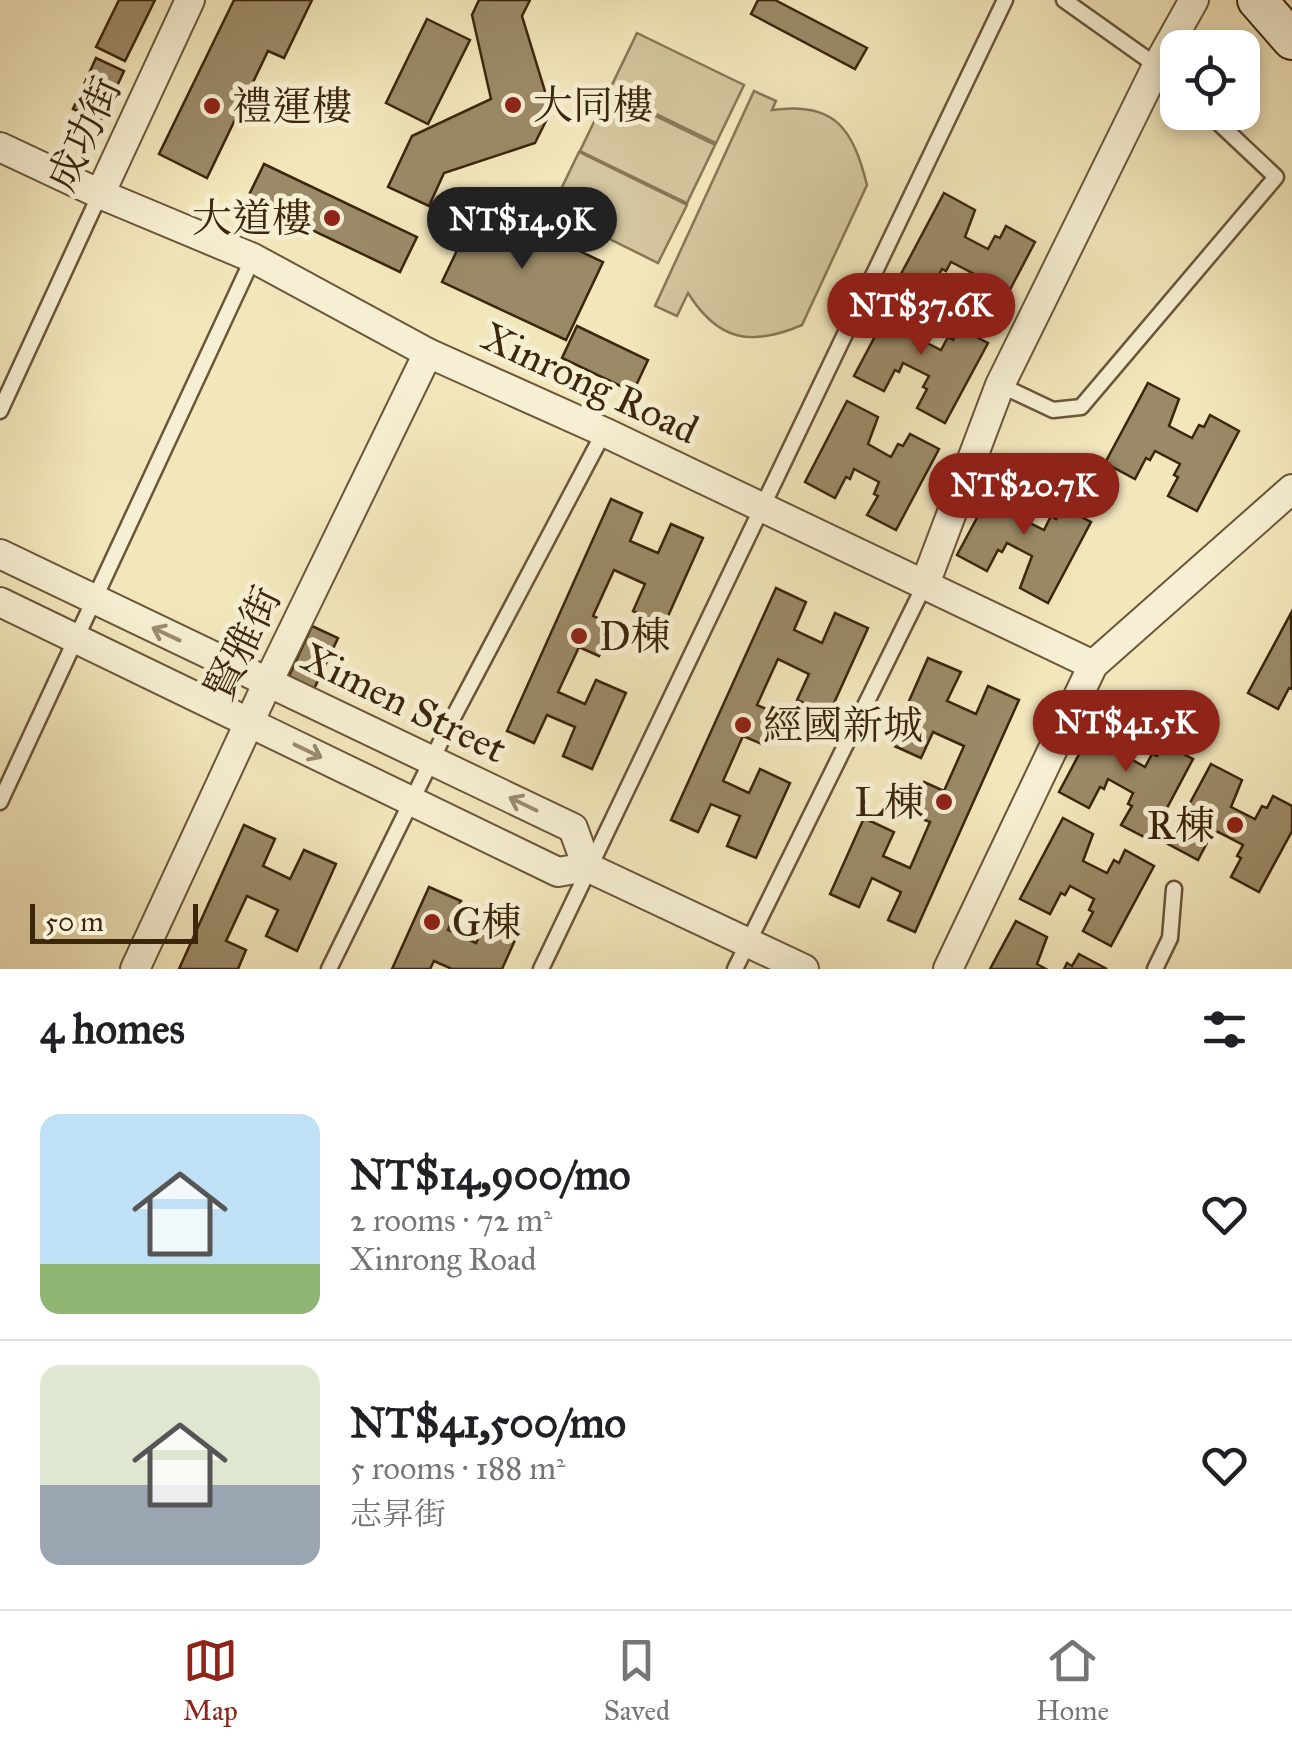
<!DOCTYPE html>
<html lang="en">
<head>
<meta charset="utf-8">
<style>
	:root { --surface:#fff; --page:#f2f2f2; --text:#202124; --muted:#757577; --line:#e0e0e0; --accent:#8f2418 }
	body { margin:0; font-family:"IM FELL Great Primer","Noto Serif TC",serif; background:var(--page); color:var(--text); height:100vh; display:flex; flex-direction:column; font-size:38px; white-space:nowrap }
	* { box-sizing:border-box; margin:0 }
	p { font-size:32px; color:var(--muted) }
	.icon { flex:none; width:55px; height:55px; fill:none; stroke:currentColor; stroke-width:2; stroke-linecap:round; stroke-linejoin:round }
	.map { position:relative; height:969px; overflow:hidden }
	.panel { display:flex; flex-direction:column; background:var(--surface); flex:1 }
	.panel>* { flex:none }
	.controls { position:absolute; left:1160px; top:30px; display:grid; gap:20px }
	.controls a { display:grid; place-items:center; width:100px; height:100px; border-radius:20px; background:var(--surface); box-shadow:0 5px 15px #0003; font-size:50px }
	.scale { position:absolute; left:30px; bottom:25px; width:168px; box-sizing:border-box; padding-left:10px; border:5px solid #3c260c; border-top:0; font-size:28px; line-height:35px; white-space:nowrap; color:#3c260c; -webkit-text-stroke:8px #f7efd3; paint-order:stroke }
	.price { position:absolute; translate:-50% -85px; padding:0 22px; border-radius:35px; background:var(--accent); color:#fff; font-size:32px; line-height:65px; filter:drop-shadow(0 2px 5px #0008) }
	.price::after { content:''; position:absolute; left:50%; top:60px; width:30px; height:22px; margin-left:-15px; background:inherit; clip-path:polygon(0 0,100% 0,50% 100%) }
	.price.active { background:#222; color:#fff }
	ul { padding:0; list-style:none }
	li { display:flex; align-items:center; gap:30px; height:250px; padding:0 40px }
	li+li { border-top:2px solid var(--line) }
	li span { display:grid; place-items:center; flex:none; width:280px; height:200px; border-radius:20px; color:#555 }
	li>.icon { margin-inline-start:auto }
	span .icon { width:120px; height:120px; fill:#fffc; stroke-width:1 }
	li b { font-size:42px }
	h2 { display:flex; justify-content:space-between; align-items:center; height:120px; padding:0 40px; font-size:42px }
	.tabs { display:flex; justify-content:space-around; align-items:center; height:140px; border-top:2px solid var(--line); background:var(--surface); font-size:28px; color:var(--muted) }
	.tabs a { display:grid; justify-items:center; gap:5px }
	.tabs .active { color:var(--accent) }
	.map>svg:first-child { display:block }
	.green { fill:#d3c59d; stroke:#887654; stroke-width:2.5 }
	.building { fill:#9b8a67; stroke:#3c260c; stroke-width:2.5 }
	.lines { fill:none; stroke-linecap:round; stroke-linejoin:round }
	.lane-casing { stroke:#6a5638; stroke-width:19 }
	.street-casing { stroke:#6a5638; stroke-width:32 }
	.secondary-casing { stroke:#3c260c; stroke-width:42 }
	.lane { stroke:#f7efd3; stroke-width:14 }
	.street { stroke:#f7efd3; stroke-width:28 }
	.secondary { stroke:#f7efd3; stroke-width:38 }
	.oneway { stroke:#9a8a70 }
	.poi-dot { fill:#8f2418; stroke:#f7efd3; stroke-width:4 }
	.labels { text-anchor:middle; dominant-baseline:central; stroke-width:10; stroke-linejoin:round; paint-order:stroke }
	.poi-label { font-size:40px; fill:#3c260c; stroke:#f7efd3; text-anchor:start }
	.street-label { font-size:40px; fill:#3c260c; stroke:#f7efd3 }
</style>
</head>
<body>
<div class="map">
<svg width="1292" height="969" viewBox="0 0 1292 969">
	<rect width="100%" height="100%" fill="#f2e6bb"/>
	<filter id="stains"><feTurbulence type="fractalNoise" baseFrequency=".002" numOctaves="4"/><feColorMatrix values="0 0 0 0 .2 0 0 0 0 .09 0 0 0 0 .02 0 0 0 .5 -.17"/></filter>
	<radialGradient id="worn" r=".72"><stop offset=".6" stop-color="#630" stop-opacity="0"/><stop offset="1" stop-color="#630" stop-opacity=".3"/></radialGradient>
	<g class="green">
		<polygon points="637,33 744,85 716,143 609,91"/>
		<path d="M 754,91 L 776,101 L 772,110 C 835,101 853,129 867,185 L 802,325 C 751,347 718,341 688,293 L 677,316 L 655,306 Z"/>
		<polygon points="608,93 715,145 687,203 580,151"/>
		<polygon points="579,152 687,205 658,263 551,210"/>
	</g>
	<g class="building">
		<polygon points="119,0 155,0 125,61 96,47"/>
		<polygon points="234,0 312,0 284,58 268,51 207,178 159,154"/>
		<polygon points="479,0 530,0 522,16 551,111 535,143 444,173 429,206 388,187 412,136 491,99 472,15"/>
		<polygon points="758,0 775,0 867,48 855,69 751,14"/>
		<polygon points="427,19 470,40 428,124 386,103"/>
		<polygon points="96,58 124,71 100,122 73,109"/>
		<polygon points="264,164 417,237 400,272 247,199"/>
		<polygon points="944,193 975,210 965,237 988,249 995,236 1000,238 1006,226 1035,242 993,322 964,307 974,288 970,286 976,275 951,262 946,271 942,269 931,290 901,274"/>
		<polygon points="479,204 603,262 566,340 442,282"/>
		<polygon points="897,295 927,311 917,338 941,350 948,337 953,340 959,328 988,343 945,423 917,408 927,389 923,387 929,376 903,363 899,372 895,370 884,391 854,376"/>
		<polygon points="577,326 648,360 633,392 562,358"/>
		<polygon points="1148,383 1179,399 1169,426 1192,438 1199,425 1204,427 1210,415 1239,431 1197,511 1168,496 1178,477 1174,475 1180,464 1155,451 1150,460 1146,458 1135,479 1105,463"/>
		<polygon points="847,401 878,417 868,444 891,457 898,444 903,446 910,434 939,449 896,530 867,515 878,496 874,494 879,482 854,469 850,479 846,477 835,498 805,482"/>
		<polygon points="1000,475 1031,491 1020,518 1044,530 1051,516 1056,519 1062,507 1091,522 1048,603 1020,588 1032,556 1007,543 1002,552 998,550 987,571 957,555"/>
		<polygon points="611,499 642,513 630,541 658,553 671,524 703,538 664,625 633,611 645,584 614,570 593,616 613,625 599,656 579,647 558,692 585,704 596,680 626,693 592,769 563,756 575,727 547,715 534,743 507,731"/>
		<polygon points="776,588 806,602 794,630 822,643 835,613 868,628 829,714 797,700 809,674 778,659 757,705 778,714 764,745 743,736 723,781 749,793 760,769 790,783 756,858 727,846 740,816 711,804 698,832 671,820"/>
		<polygon points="1291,613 1292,689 1289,688 1278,709 1248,693"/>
		<polygon points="312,626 338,638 314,689 289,676"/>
		<polygon points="928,658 961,672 947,701 976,714 988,686 1019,700 915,932 888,920 901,892 872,878 859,907 830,894 864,818 894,832 883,856 910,868 930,822 910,814 924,782 944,791 964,746 933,732 921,758 890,744"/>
		<polygon points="1102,711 1132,727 1122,754 1145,767 1152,754 1157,756 1164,744 1193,759 1150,840 1121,825 1132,806 1128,804 1133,793 1108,779 1104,789 1100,787 1089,808 1059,792"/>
		<polygon points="1211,764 1242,780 1231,807 1255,819 1262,806 1267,808 1273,796 1292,806 1292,831 1259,892 1231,877 1241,858 1237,856 1243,845 1218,832 1213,841 1209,839 1198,860 1168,844"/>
		<polygon points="1063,818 1093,834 1083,861 1107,873 1114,860 1119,863 1125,850 1154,866 1111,946 1083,931 1093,912 1089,910 1094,899 1070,886 1065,895 1061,893 1050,914 1020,899"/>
		<polygon points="244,825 275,839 263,866 290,879 304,850 336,864 297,951 266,936 278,910 247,896 226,941 246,950 238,969 179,969"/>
		<polygon points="429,887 461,901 448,930 476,943 489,915 520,929 502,969 452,969 434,961 430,969 392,969"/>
		<polygon points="1016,921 1047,937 1037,964 1046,969 990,969"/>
		<polygon points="1079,954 1107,969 1064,969 1067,963 1072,966"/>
	</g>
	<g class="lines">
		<defs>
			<g id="lane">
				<polyline points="1064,0 1157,66 1178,85"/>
				<polyline points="1000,385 1053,410 1081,407 1276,177 1207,112"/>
				<polyline points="0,411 100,194"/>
				<polyline points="0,802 253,258"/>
				<polyline points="329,969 446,731 604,432"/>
				<polyline points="541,969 1005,0"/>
				<polyline points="735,969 925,584"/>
				<polyline points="1155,969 1170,938 1174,889"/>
			</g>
			<g id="street">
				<polyline points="0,147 100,194 253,258 428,353 604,432 1093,665"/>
				<polyline points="100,194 190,0"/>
				<polyline points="0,554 573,828 587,867"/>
				<polyline points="925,584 1000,385 1157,66 1194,0"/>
				<polyline points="0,602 558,872 587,867 804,969"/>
				<polyline points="135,969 268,682 428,353"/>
				<polyline points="948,969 1093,665 1292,489"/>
			</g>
			<polyline id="secondary" points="1257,0 1292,40"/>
		</defs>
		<use href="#lane" class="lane-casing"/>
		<use href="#street" class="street-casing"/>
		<use href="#secondary" class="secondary-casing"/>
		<use href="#lane" class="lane"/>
		<use href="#street" class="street"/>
		<use href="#secondary" class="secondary"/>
	</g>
	<defs><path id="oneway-shaft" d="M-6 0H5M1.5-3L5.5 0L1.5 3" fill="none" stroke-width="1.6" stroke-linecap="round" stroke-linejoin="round" transform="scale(2.5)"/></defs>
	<g class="oneway">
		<use href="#oneway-shaft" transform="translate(166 634) rotate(-155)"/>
		<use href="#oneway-shaft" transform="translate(308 751) rotate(26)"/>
		<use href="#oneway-shaft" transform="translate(523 804) rotate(-154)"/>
	</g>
	<g class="poi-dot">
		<circle cx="513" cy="105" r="10"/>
		<circle cx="212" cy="106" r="10"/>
		<circle cx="332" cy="218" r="10"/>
		<circle cx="579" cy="636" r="10"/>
		<circle cx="743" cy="725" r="10"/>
		<circle cx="944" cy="802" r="10"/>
		<circle cx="1235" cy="825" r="10"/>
		<circle cx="432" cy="922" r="10"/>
	</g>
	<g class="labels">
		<g class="poi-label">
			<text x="533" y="105">大同樓</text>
			<text x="232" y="106">禮運樓</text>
			<text x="312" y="218" text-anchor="end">大道樓</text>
			<text x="599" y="636">D棟</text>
			<text x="763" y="725">經國新城</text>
			<text x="924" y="802" text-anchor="end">L棟</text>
			<text x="1215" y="825" text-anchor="end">R棟</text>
			<text x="452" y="922">G棟</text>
		</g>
		<g class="street-label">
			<text transform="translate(84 134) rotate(-65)">成功街</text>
			<text transform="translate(590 383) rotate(25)">Xinrong Road</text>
			<text transform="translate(243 643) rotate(-64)">賢雅街</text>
			<text transform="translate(404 703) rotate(26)">Ximen Street</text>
		</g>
	</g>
	<rect width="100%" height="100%" filter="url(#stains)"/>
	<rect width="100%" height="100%" fill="url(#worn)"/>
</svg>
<div class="controls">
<a><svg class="icon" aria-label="locate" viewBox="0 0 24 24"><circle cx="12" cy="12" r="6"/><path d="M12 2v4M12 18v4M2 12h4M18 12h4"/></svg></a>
</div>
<div class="scale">50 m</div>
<b class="price active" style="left:522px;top:272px">NT$14.9K</b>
<b class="price" style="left:921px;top:358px">NT$37.6K</b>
<b class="price" style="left:1024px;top:538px">NT$20.7K</b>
<b class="price" style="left:1126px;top:775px">NT$41.5K</b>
</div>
<section class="panel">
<h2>4 homes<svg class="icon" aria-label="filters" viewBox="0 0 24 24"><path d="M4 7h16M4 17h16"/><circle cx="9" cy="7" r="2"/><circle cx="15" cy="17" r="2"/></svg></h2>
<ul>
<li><span style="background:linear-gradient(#bfe0f5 75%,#8fb573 0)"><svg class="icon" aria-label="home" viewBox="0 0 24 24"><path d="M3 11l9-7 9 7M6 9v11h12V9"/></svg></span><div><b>NT$14,900/mo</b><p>2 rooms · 72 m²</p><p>Xinrong Road</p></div><svg class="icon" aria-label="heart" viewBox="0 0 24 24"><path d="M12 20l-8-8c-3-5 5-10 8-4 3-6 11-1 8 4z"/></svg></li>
<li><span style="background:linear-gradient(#dfe7d0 60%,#9aa5b1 0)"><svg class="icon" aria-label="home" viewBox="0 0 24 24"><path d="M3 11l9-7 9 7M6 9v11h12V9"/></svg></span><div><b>NT$41,500/mo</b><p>5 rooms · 188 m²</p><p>志昇街</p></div><svg class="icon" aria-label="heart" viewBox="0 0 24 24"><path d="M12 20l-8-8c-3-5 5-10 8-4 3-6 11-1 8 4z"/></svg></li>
</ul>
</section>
<nav class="tabs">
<a class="active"><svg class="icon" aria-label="map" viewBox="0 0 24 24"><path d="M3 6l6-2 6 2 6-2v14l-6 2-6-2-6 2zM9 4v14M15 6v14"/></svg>Map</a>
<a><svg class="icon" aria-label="saved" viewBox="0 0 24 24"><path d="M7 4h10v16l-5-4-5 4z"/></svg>Saved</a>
<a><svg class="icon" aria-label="home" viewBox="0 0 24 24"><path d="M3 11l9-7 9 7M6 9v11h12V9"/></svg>Home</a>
</nav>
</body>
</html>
